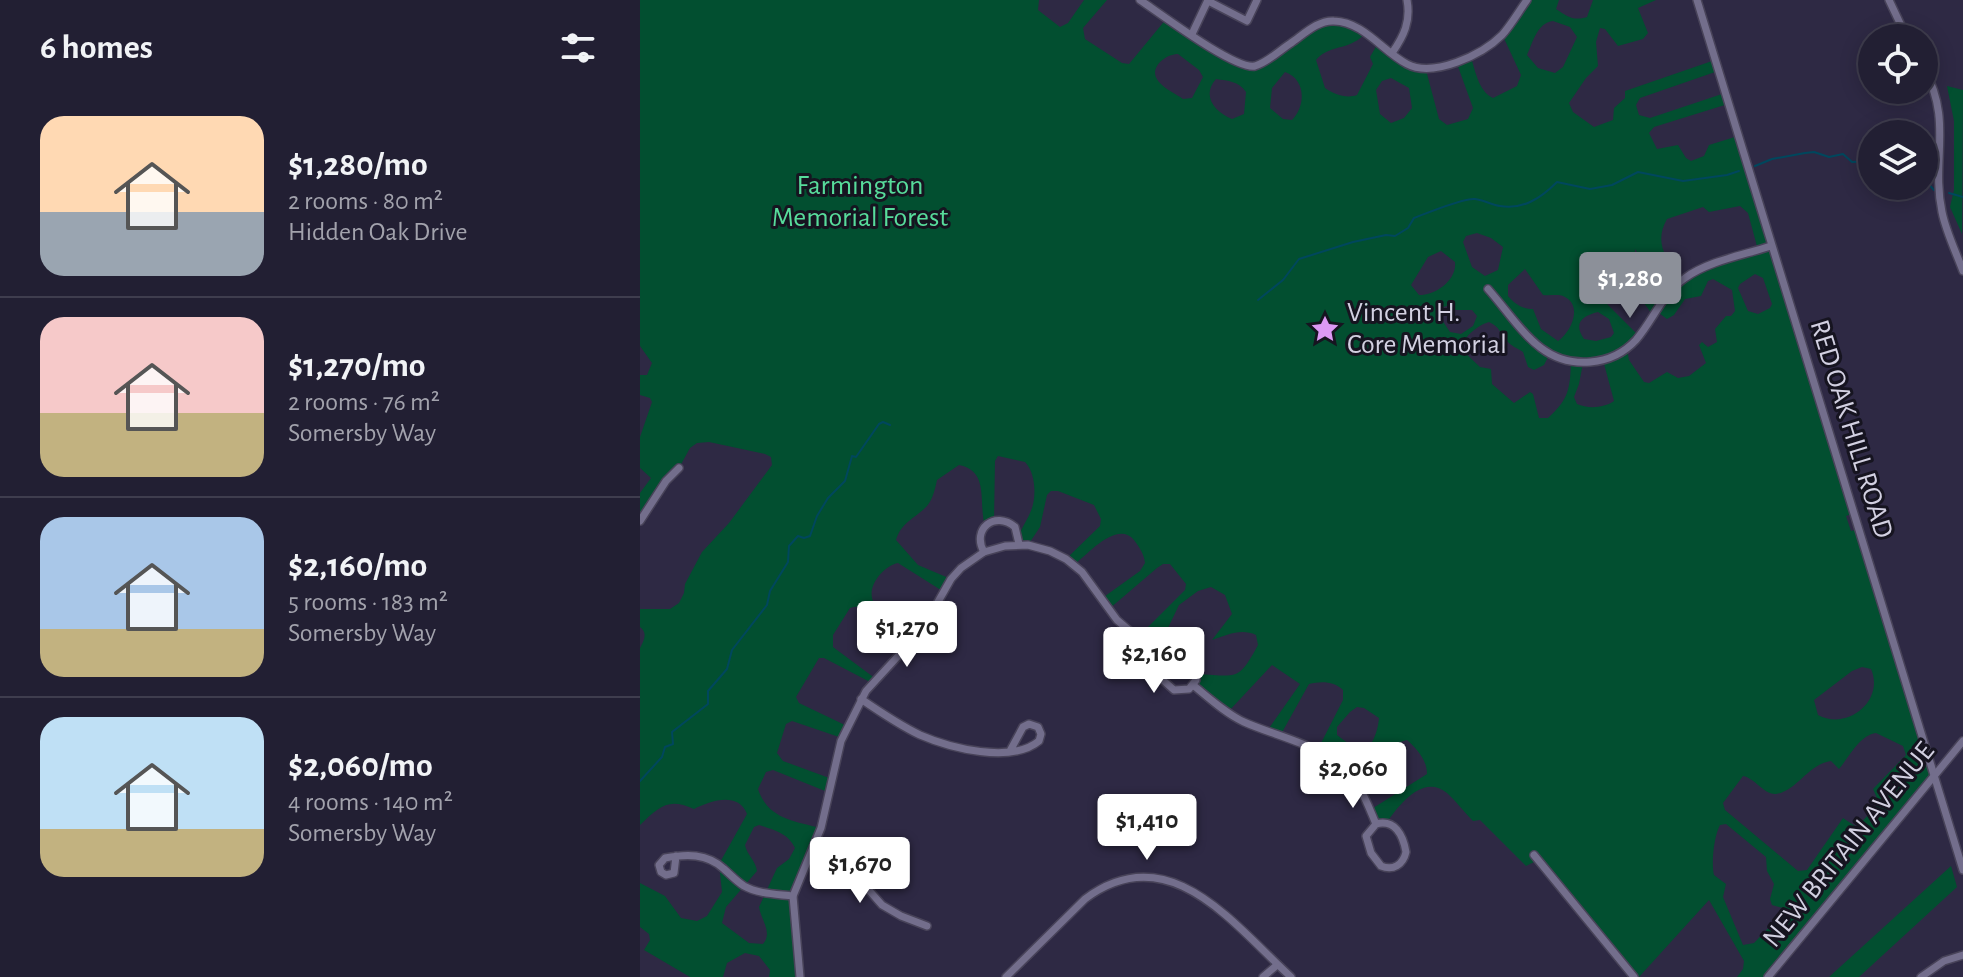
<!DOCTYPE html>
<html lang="en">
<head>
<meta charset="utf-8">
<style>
	:root { --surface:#221f33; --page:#2a273b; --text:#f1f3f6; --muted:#a2a2ac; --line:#3f3d4e; --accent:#8c9099 }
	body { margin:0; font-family:"Alegreya Sans",sans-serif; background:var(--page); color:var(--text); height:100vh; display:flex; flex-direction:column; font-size:30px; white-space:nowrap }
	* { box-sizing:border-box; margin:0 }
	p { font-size:26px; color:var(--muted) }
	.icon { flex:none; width:44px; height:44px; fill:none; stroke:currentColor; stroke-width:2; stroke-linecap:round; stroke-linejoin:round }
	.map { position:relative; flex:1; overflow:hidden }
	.sheet { display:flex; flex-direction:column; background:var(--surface); width:640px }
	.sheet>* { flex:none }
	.tools { position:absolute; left:1218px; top:24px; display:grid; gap:16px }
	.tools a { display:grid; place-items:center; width:80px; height:80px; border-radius:50%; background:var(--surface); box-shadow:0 4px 20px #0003,0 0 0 2px var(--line); font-size:40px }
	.price { position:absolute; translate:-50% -68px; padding:0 18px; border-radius:8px; background:#fff; color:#222; font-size:26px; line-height:52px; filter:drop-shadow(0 2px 4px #0008) }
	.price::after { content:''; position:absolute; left:50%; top:48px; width:24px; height:18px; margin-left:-12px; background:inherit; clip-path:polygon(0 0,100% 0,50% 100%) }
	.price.current { background:var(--accent); color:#fff }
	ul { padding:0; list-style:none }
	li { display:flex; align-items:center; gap:24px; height:200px; padding:0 40px }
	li+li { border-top:2px solid var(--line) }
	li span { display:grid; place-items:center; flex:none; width:224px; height:160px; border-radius:24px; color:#555 }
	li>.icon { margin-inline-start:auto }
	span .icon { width:96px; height:96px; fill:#fffc; stroke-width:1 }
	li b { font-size:34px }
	h2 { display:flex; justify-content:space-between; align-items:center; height:96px; padding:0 40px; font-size:34px }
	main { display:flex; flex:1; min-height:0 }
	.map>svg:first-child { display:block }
	.green { fill:#024f30; fill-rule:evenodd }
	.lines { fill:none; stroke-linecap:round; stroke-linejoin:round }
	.stream { stroke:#00475d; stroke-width:2 }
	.minor-casing { stroke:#484359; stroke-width:10 }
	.minor { stroke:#736e8c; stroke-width:7 }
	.labels { text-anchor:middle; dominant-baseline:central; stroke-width:6; stroke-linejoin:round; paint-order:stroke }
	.park-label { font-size:28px; fill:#57dc9b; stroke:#161420 }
	.poi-label { font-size:28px; fill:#d2d0e1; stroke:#161420; text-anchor:start }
	.street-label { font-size:28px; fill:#d2d0e1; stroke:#161420 }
</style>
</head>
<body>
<main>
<section class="sheet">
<h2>6 homes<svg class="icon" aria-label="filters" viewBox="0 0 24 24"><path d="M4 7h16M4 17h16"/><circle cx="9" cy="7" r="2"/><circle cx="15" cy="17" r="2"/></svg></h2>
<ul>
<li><span style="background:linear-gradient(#ffd9b3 60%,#9aa5b1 0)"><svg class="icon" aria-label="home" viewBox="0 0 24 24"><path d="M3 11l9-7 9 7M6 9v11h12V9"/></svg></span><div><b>$1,280/mo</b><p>2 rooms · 80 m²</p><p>Hidden Oak Drive</p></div></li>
<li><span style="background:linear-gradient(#f6c9c9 60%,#c2b280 0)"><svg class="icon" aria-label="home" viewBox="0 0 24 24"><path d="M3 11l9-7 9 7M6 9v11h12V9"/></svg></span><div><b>$1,270/mo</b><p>2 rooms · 76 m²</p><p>Somersby Way</p></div></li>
<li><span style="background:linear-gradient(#a9c7e8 70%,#c2b280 0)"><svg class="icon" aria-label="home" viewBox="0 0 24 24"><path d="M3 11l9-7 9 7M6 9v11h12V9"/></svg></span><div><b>$2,160/mo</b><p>5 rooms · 183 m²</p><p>Somersby Way</p></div></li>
<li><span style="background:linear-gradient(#bfe0f5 70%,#c2b280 0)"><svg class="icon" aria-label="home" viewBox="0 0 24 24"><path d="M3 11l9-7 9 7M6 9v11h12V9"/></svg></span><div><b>$2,060/mo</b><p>4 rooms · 140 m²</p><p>Somersby Way</p></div></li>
</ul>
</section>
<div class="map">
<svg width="1323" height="977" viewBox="0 0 1323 977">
	<rect width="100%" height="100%" fill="#2e2944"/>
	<g class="green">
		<path d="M 0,0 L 399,0 L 398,10 L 420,27 L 428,23 L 444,0 L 467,0 L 443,28 L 445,39 L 482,63 L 489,64 L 527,18 L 584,57 L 613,66 L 690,20 L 725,33 C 722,36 719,40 714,42 C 702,49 687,47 676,60 L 685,88 C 694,94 706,99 717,95 L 733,64 L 730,57 L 738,43 L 767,64 L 786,70 L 799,119 L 807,125 L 828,119 L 833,108 L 816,61 L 830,54 C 835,69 838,91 853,98 L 877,86 L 881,75 L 862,34 L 887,0 L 919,0 L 916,9 C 928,17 933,21 947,17 L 953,0 L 1016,0 L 998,8 L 1008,33 L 1003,39 L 978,46 L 965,29 L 960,28 L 956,42 L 958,66 L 946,78 L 929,103 L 933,112 L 954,127 L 973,120 L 974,108 L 985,98 L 985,91 L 1075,60 L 1078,71 L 1000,98 L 996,105 L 999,115 L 1010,118 L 1085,93 L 1088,104 L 1014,127 L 1009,133 L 1017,149 L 1038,145 L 1046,158 L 1051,161 L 1064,156 L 1069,145 L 1098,136 L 1214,513 L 1206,516 L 1211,531 L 1219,529 L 1295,774 L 1128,977 L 1097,977 L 1103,969 L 1104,961 L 1069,900 L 999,977 L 994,977 L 898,860 L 886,866 L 840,820 L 833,821 C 824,812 816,801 807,793 C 783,773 759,805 747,822 L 736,824 L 730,810 L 787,774 C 787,760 777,749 767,740 C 742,746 731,763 713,779 L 677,751 L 703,700 L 703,690 C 694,681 681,681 669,684 L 640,736 L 627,731 L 660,684 L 632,665 L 587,713 L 553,685 L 557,674 C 597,676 598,682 618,645 L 616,635 C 601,628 587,635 572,640 L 592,614 L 585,595 L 571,587 L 558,591 L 539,605 L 527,630 L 507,647 L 497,638 L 545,590 L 546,584 L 530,564 L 523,564 L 517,568 L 469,609 L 461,599 L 500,571 L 505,563 C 504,554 500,548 494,540 C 477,520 448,554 434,565 L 426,559 L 460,526 L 461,519 L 454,505 L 418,491 L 411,491 L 407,495 L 400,527 L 388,545 L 379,544 C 378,531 385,525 390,513 C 397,499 396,473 385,462 L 358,456 L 355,461 L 354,521 L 345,526 C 338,503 350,471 319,465 L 297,480 C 295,489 293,499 287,506 C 275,519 262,521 256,540 L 278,565 L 311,579 L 304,592 L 258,563 C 243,566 225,588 234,603 L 241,604 L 277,637 L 267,647 C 252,632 233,600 210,608 L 193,635 L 193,647 L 236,679 L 232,683 L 184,658 L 179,658 L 156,697 L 159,703 L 207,726 L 202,738 L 152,721 L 146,724 L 137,753 L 143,761 L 192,779 L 190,793 L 133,770 L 126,772 L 118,789 C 128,819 154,821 181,828 L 156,886 L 160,977 L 129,977 L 130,970 L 119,956 L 105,953 L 87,963 L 83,977 L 50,977 L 4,950 L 10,940 L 9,934 L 0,927 L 0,883 L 25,896 L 41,918 L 57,921 L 67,916 L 82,892 L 79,864 L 107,814 C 98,791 70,801 54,809 C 28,797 19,807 0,825 L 0,648 C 4,640 8,633 0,627 L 0,609 L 30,609 L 39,603 L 44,593 L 45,584 L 62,552 L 89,523 L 132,465 L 131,457 L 125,454 L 69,442 L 57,443 L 50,448 L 39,468 L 0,521 L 0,493 L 11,478 L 0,468 L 0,437 L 12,402 L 10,398 L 0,395 L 0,375 L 7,375 L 12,363 L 0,346 ZM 913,21 L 930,27 L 937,37 L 923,67 L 915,73 L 898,68 L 887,55 C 893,42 897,23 913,21 ZM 538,54 L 559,70 L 563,77 L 552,98 L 543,99 C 536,94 525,89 519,82 C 507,69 525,54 538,54 ZM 645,72 C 666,79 666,106 652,120 L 643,119 L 630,108 L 632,88 ZM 751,78 L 769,88 L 772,108 L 764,118 L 751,123 L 740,114 L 736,90 L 742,81 ZM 576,79 C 589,81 598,81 606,92 L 604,114 L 592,119 C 575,112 561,96 576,79 ZM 1100,206 L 1108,213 L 1118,250 L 1043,279 C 1027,260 1013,244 1027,219 L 1063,207 L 1069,212 ZM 837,233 L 851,238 L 863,247 L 858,270 L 845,276 L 832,267 L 823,242 L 826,236 ZM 995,249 L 999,255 L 1020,257 L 1027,267 L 1026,271 L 1009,282 L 1004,281 L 990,272 L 994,272 ZM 801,251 L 815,262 C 817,280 796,295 779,295 L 771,285 L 788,257 ZM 885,269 L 903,295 C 910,296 918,294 923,296 C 944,305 931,332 918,341 L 901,329 L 893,309 C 882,309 875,304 868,296 L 868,285 ZM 1115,274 L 1123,278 L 1132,304 L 1130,308 L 1118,314 L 1108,311 L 1098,288 L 1100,284 ZM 979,278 L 996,292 L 1012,314 L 1015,310 L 1027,319 L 1034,315 L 1045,299 L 1061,296 L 1068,281 L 1073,279 L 1092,290 L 1095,311 L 1091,316 L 1086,316 L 1075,329 L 1077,342 L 1068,347 L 1062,342 L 1059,345 L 1066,363 L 1049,376 L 1038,378 L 1027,372 L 1009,383 L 1004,382 L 989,360 L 987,349 L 999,336 L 964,301 L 962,293 L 968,281 ZM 806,306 L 816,310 L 832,310 L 837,316 L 833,326 L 821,334 L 810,332 L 796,311 ZM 958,312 L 969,319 L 974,333 L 971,337 L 956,341 L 944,339 C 933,323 942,316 958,312 ZM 849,322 C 860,327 860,333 867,341 C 871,346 877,348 883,352 L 888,367 L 894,370 L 904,365 L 910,353 L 931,361 C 930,389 929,399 908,418 L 899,418 L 893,394 L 890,392 L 874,403 L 852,384 L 851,369 L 840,367 L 822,350 C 821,338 838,325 849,322 ZM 963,360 L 974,401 C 964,408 948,409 937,404 L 934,397 L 939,384 L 943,363 ZM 1222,667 L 1231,669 C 1245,701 1207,731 1178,715 L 1174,700 L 1212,671 ZM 717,707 L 724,708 L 739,718 C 738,730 733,747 721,753 L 697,735 L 697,727 L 710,712 ZM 1236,733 L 1263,746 L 1266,755 L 1233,789 L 1239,803 L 1218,826 L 1215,826 L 1203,818 L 1167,870 L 1158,871 L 1085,810 L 1083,803 L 1103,776 C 1115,778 1124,795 1136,794 C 1157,791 1168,764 1191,761 L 1199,769 C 1209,757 1220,735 1236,733 ZM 1086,824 L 1126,857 L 1127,871 L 1134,884 L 1130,899 L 1132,905 L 1143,908 L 1142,914 L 1114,943 L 1103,945 L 1083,897 L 1086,884 L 1074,875 C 1071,863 1074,836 1080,825 ZM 119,825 C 134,830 148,833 155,848 L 149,859 L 137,868 L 119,907 C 121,920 133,932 123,944 L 109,943 L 82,923 L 86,907 L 117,871 C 116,861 107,855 105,845 L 114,827 Z"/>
		<polygon points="1307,86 1323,90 1322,234 1310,207 1314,190 1314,121"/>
		<polygon points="1311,866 1317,887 1219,977 1189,977"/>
	</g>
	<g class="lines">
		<g class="stream">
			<polyline points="1115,166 1132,159 1165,153 1174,152 1189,157 1203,154 1212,162 1232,161"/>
			<polyline points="1284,179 1294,190"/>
			<polyline points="1309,193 1323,197"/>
			<path d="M 618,300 L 643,280 L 659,259 L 713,242 L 746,235 L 755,236 L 768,228 L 774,218 C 787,213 823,198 835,199 C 844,200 852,205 860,206 C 883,210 901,198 917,182 L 950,189 L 972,185 L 998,172 L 1043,181 L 1087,175 L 1099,171"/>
			<polyline points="0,781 22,757 25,747 33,744 32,732 68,704 68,691 87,669 92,650 127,605 130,591 148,562 149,546 158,536 164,538 170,536 177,516 188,498 205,481 212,456 216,457 239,424 243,422 250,425"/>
		</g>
		<defs>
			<g id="minor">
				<path d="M 500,0 C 521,14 595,70 615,66 C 628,62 640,50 651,43 C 664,34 678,20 694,21 C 724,22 742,51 767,64 C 793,78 842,55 862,35 C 871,25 879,11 887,0"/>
				<polyline points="1057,0 1323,870"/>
				<polyline points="1249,0 1267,38"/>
				<polyline points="568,1 607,21 617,0"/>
				<polyline points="552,34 568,0"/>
				<path d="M 752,53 C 764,36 771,21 767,0"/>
				<path d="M 1284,69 C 1313,120 1291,161 1302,212 C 1306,232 1316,252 1323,271"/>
				<path d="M 848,289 C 865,308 881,333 901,348 C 930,370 972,366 996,340 C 1014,319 1022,294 1045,278 C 1068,261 1104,255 1131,246"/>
				<polyline points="0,521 26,481 39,468"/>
				<path d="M 344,552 C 331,529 355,510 375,527 L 379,544"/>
				<polygon points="527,649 538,650 556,669 556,680 549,689 534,690 516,674 514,659"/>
				<path d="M 553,685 C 569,698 585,713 604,722 C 642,739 692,746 717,784 C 725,796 730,810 736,824 L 726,836 L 731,853 L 741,866 C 753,871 763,865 766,852 C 763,835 755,819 736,824"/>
				<path d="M 221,699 C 240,712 259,725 280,735 C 310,748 371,764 399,741 L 401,734 L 398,727 L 389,724 L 383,727 L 370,751"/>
				<polyline points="176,842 211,861 227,888 242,905 261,916 287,926"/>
				<polyline points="894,855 994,977"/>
				<path d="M 36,856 L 34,873 L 26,875 L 21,872 L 19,865 L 25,858 C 46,854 67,853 84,869 C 91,875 96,881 104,886 C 118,894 137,894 153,896"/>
				<polyline points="160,977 153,896 181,828 201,741 226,691 282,630 311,579 321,568 344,552 365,546 388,545 410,551 426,559 442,572 477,620 517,654"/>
				<path d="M 366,977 L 445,899 C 529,836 593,924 651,977"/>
				<polyline points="623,977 637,965"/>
				<polyline points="1128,977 1323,741"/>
				<polyline points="1281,977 1304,961 1323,955"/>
			</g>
		</defs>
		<use href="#minor" class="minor-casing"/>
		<use href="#minor" class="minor"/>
	</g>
	<defs>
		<symbol id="sight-bare" viewBox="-9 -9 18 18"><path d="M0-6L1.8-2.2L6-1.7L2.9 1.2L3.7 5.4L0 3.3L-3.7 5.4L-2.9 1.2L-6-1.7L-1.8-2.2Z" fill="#dc99f4" stroke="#161420" stroke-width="2.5" paint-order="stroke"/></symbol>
	</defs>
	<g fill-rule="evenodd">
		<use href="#sight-bare" x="665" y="309" width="40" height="40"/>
	</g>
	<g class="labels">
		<g class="park-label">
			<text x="220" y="186">Farmington<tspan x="220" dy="32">Memorial Forest</tspan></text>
		</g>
		<g class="poi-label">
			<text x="707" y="313">Vincent H.<tspan x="707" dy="32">Core Memorial</tspan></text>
		</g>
		<g class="street-label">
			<text transform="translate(1211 429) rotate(73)">RED OAK HILL ROAD</text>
			<text transform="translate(1209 845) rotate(-51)">NEW BRITAIN AVENUE</text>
		</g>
	</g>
</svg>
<div class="tools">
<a><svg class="icon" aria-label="locate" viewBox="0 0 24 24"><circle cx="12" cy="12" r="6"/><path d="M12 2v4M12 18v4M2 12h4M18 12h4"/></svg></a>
<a><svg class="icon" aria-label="layers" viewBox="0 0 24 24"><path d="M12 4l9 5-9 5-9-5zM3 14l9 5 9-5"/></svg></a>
</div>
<b class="price current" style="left:990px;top:320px">$1,280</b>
<b class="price" style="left:267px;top:669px">$1,270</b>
<b class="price" style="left:514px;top:695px">$2,160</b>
<b class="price" style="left:713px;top:810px">$2,060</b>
<b class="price" style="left:507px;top:862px">$1,410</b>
<b class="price" style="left:220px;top:905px">$1,670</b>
</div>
</main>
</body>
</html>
